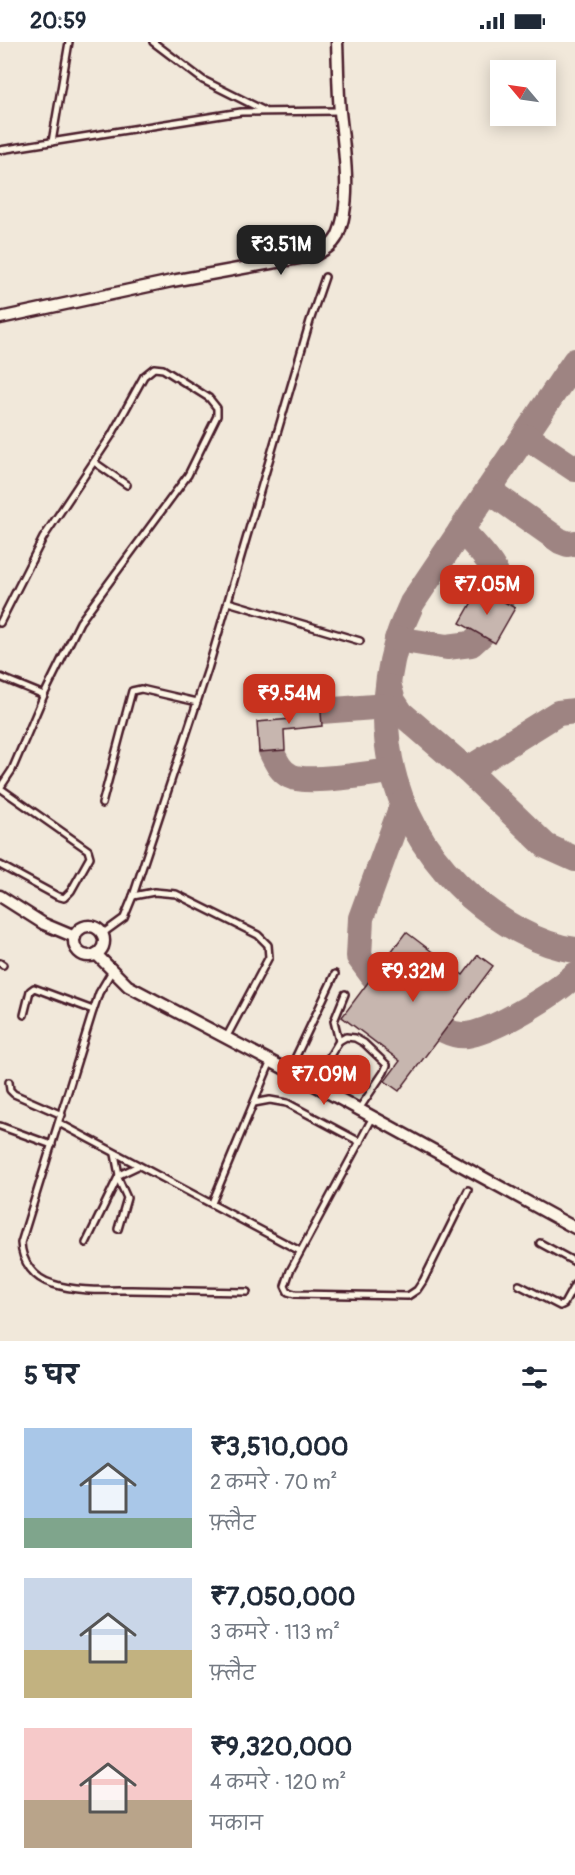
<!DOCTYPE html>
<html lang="hi">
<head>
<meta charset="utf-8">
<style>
	:root { --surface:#fff; --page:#f2f2f3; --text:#1f2937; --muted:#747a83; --accent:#c8321e }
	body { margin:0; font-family:Pangolin,"Playpen Sans Deva",sans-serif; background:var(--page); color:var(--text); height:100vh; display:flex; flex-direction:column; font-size:22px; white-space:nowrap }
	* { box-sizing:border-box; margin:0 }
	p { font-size:20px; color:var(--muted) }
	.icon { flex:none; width:33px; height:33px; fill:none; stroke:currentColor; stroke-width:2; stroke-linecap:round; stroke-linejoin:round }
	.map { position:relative; height:1299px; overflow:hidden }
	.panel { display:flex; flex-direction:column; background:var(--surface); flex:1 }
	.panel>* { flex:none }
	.needle { width:39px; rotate:299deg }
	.tools { position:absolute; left:490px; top:18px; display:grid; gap:12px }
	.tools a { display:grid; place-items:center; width:66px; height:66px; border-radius:0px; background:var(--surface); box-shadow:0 3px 15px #0003; font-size:30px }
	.price { position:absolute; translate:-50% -51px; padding:0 14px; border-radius:12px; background:var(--accent); color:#fff; font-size:20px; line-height:39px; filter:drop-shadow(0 2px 3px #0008) }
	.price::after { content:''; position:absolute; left:50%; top:36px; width:18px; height:14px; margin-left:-9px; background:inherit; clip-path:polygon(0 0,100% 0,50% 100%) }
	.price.selected { background:#222; color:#fff }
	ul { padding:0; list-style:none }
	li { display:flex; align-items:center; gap:18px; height:150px; padding:0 24px }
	li span { display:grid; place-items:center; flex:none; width:168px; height:120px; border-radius:0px; color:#555 }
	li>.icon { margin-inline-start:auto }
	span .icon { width:72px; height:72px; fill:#fffc; stroke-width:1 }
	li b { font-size:26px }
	h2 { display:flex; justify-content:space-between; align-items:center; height:72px; padding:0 24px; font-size:26px }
	.status { display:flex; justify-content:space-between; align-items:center; height:42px; padding:0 30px; background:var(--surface); direction:ltr }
	.status svg { height:16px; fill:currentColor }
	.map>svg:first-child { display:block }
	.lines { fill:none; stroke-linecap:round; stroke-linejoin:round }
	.taxiway { stroke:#9e8482; stroke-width:26 }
	.building { fill:#c7b6af; stroke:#4a1f2b; stroke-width:1.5 }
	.service-casing { stroke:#4a1f2b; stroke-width:10 }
	.minor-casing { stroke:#4a1f2b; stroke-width:15 }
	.service { stroke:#fcf5e5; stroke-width:5 }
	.minor { stroke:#fcf5e5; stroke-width:10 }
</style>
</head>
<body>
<div class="status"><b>20:59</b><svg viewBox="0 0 49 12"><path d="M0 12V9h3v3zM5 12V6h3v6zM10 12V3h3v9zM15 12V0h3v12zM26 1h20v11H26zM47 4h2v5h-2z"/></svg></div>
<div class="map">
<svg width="575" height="1299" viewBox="0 0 575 1299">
	<rect width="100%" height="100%" fill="#f1e8da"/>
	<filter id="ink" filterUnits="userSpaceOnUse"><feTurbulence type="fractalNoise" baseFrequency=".0167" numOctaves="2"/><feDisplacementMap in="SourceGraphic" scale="12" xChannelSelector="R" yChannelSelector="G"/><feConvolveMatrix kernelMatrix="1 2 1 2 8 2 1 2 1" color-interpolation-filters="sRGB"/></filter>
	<g filter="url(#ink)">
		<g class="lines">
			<g class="taxiway">
				<path d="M 575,319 L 412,561 C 407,573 400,586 397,599 C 369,697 395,787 471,855 C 499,879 537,903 575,908"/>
				<polyline points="527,395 575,427"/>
				<polyline points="488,448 560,499 568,502 575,501"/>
				<path d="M 461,488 C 478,506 505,531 501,558"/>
				<polyline points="397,597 447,605 471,602 481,593"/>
				<polyline points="389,645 393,659 401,671 467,728 546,804 575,817"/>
				<polyline points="321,669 387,664"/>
				<path d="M 271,709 C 276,719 280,729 290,734 C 307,743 370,731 392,729"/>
				<polyline points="467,728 558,671 575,669"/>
				<polyline points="373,934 359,915 361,876 403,761"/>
				<path d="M 444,988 C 452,992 459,994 467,993 C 495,989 555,952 575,933"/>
			</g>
		</g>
		<g class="building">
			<polygon points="480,546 515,566 495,601 460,581"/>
			<polygon points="320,657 322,684 284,688 285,708 259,710 257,680 291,677 290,660"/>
			<polygon points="406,890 463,933 478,913 493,924 399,1049 385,1039 400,1019 342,975"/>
		</g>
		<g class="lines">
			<defs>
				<g id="service">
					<polyline points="153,0 203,38 263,68"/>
					<polyline points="52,100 69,0"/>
					<polyline points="0,108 241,70 340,69"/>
					<polyline points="94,420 127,443"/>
					<polyline points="228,560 360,599"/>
					<polyline points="0,581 43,496 111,394 144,334 154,326 163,327 209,356 217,366 217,374 188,433 80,580 44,653 12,728 0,746 88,808 90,815 71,849 64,856 57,854 0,823"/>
					<polyline points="0,635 44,653"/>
					<polyline points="102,762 132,649 141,647 197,660"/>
					<polyline points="133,854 154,850 176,852 258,893 268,903 269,915 226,996"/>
					<polyline points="102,892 124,876 133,854 208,627 310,279 325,235"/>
					<polyline points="0,921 3,923"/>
					<path d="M 112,929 L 99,951 L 92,972 L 21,1201 C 22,1220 34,1237 53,1242 C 77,1250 106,1248 131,1248 C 170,1249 209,1249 247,1250"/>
					<polyline points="24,973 30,949 34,946 93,968"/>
					<polyline points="339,999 334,979 345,952"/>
					<polyline points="289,1029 335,932"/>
					<polyline points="9,1040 10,1048 14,1052 62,1073"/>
					<polyline points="313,1042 339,999 346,995 355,996 364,1001 387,1023 384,1030 359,1067"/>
					<polyline points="254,1061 270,1058 287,1061 360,1100"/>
					<polyline points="373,1075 290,1229 285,1244 288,1250 295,1252 408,1254 417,1248 423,1239 468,1148"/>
					<polyline points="59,1081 300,1209"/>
					<polyline points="0,1084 52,1103"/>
					<polyline points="115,1112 119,1133"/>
					<polyline points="212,1161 271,1019"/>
					<polyline points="118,1187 127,1156 118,1136"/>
					<polyline points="86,1201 119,1133 138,1124"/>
					<polyline points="540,1201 575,1220"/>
					<polyline points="519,1243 560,1264 564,1262 575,1242"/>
				</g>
				<g id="minor">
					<path d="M 0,276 L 172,239 L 315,213 C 324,208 332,204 337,195 C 353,160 344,108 340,70 C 338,47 338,23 337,0"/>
					<polyline points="0,854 44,882 75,895"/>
					<circle cx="89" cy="899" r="15"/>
					<polyline points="96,912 128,944 289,1029 575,1186"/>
				</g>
			</defs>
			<use href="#service" class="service-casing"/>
			<use href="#minor" class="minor-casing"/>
			<use href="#service" class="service"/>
			<use href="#minor" class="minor"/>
		</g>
	</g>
</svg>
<div class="tools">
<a><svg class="needle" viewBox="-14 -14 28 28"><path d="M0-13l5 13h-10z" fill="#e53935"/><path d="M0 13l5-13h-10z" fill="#747a83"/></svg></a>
</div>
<b class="price selected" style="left:281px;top:234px">₹3.51M</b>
<b class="price" style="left:487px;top:574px">₹7.05M</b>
<b class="price" style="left:289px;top:683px">₹9.54M</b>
<b class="price" style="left:413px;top:961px">₹9.32M</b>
<b class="price" style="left:324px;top:1064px">₹7.09M</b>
</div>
<section class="panel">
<h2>5 घर<svg class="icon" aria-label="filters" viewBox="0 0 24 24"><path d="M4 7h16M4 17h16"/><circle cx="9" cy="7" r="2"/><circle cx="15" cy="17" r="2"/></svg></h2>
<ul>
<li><span style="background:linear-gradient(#a9c7e8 75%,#7fa58c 0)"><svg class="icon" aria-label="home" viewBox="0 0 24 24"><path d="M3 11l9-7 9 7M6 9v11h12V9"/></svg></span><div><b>₹3,510,000</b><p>2 कमरे · 70 m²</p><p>फ़्लैट</p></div></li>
<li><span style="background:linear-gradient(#c9d6e8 60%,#c2b280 0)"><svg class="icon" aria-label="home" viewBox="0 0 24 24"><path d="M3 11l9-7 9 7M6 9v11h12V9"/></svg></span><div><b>₹7,050,000</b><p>3 कमरे · 113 m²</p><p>फ़्लैट</p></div></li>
<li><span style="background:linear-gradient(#f6c9c9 60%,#b9a48a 0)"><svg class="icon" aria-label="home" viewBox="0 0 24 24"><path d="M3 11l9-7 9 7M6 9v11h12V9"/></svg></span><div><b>₹9,320,000</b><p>4 कमरे · 120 m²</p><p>मकान</p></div></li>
</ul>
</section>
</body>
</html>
